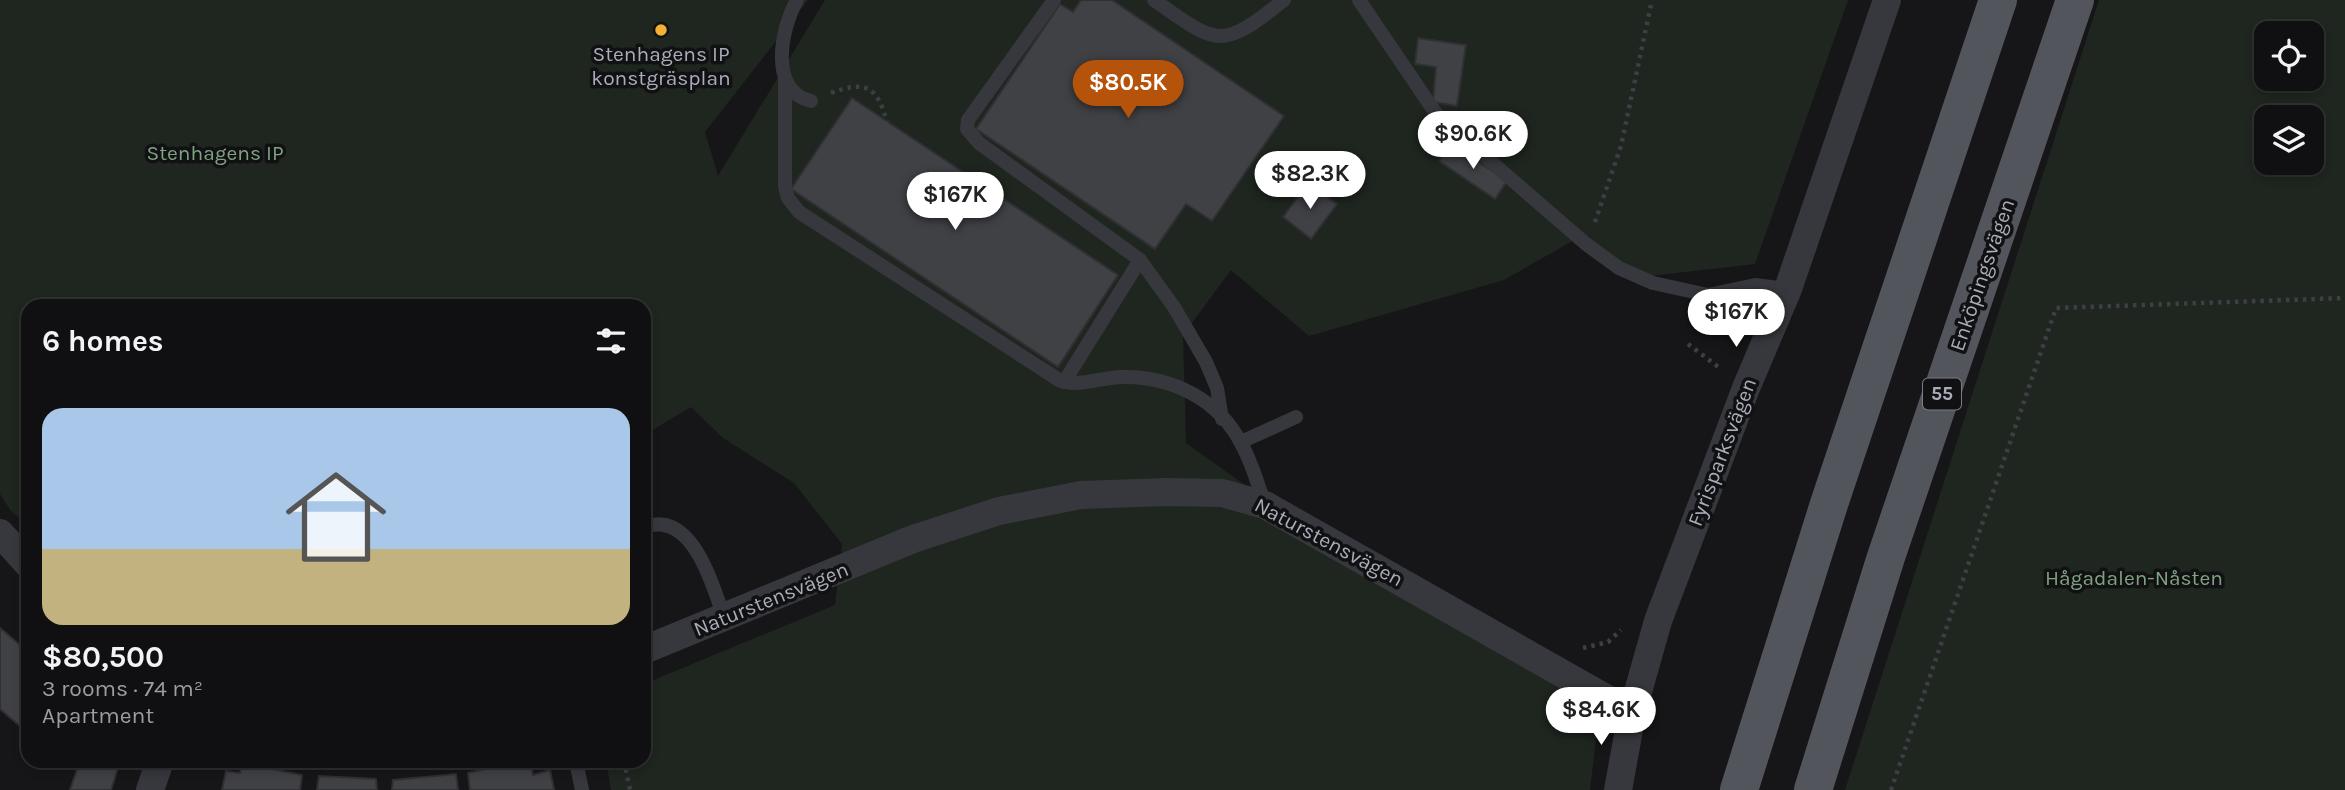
<!DOCTYPE html>
<html lang="en">
<head>
<meta charset="utf-8">
<style>
	:root { --surface:#101012; --page:#19191b; --text:#f1f3f6; --muted:#9c9d9f; --line:#303032; --accent:#b45309 }
	body { margin:0; font-family:Karla,sans-serif; background:var(--page); color:var(--text); height:100vh; display:flex; flex-direction:column; font-size:26px; white-space:nowrap }
	* { box-sizing:border-box; margin:0 }
	p { font-size:23px; color:var(--muted) }
	.icon { flex:none; width:38px; height:38px; fill:none; stroke:currentColor; stroke-width:2; stroke-linecap:round; stroke-linejoin:round }
	.map { position:relative; flex:1; overflow:hidden }
	.side { position:absolute; left:21px; top:299px; width:630px; height:469px; display:flex; flex-direction:column; background:var(--surface); border-radius:21px; box-shadow:0 4px 10px #0003,0 0 0 2px var(--line) }
	.side>* { flex:none }
	.buttons { position:absolute; left:2254px; top:21px; display:grid; gap:14px }
	.buttons a { display:grid; place-items:center; width:70px; height:70px; border-radius:14px; background:var(--surface); box-shadow:0 4px 10px #0003,0 0 0 2px var(--line); font-size:35px }
	.price { position:absolute; translate:-50% -60px; padding:0 16px; border-radius:24px; background:#fff; color:#222; font-size:23px; line-height:46px; filter:drop-shadow(0 2px 4px #0008) }
	.price::after { content:''; position:absolute; left:50%; top:42px; width:21px; height:16px; margin-left:-10px; background:inherit; clip-path:polygon(0 0,100% 0,50% 100%) }
	.price.on { background:var(--accent); color:#fff }
	ul { padding:0; list-style:none }
	li { display:grid; align-content:center; gap:14px; height:371px; padding:0 21px }
	li span { display:grid; place-items:center; height:217px; border-radius:21px; color:#555 }
	li>.icon { margin-inline-start:auto }
	span .icon { width:126px; height:126px; fill:#fffc; stroke-width:1 }
	li b { font-size:30px }
	h2 { display:flex; justify-content:space-between; align-items:center; height:84px; padding:0 21px; font-size:30px }
	.map>svg:first-child { display:block }
	.green { fill:#1e261f; fill-rule:evenodd }
	.building { fill:#404145; stroke:#303034; stroke-width:2 }
	.lines { fill:none; stroke-linecap:round; stroke-linejoin:round }
	.path { stroke:#3d3f44; stroke-width:4.5; stroke-dasharray:3.5 5; stroke-linecap:butt }
	.lane { stroke:#37383d; stroke-width:14 }
	.street { stroke:#37383d; stroke-width:28 }
	.primary { stroke:#53555c; stroke-width:38 }
	.poi-dot { fill:#f2b134; stroke:#111113; stroke-width:2.5 }
	.labels { text-anchor:middle; dominant-baseline:central; stroke-width:7; stroke-linejoin:round; paint-order:stroke }
	.shield { fill:#111113; stroke:#7b7e86; stroke-width:2 }
	.shield-label { font-size:19px; font-weight:bold; fill:#a8adb8 }
	.poi-label { font-size:21px; fill:#a8adb8; stroke:#111113 }
	.park-label { font-size:21px; fill:#7fa381; stroke:#111113 }
	.street-label { font-size:21px; fill:#a8adb8; stroke:#111113 }
</style>
</head>
<body>
<div class="map">
<svg width="2345" height="790" viewBox="0 0 2345 790">
	<rect width="100%" height="100%" fill="#161618"/>
	<g class="green">
		<polygon points="0,0 808,0 705,132 718,176 825,0 1848,0 1755,264 1650,276 1576,239 1504,280 1309,336 1231,270 1183,335 1186,443 1349,559 1474,631 1599,714 1590,790 611,790 606,761 644,761 644,684 835,605 842,544 794,483 723,438 691,407 644,435 644,306 28,306 28,526 10,510 0,494"/>
		<path d="M 2099,0 L 2345,0 L 2345,790 L 1845,790 ZM 2266,33 L 2312,33 L 2312,79 L 2266,79 ZM 2266,117 L 2312,117 L 2312,163 L 2266,163 Z"/>
	</g>
	<g class="building">
		<polygon points="1081,0 1112,0 1284,116 1212,221 1186,204 1155,249 976,129 1060,4 1073,12"/>
		<polygon points="1418,38 1466,45 1457,106 1433,102 1436,67 1415,64"/>
		<polygon points="852,98 1118,275 1058,367 791,189"/>
		<polygon points="1451,143 1507,181 1495,199 1439,161"/>
		<polygon points="1308,183 1337,204 1311,239 1283,217"/>
		<polygon points="0,628 28,652 28,733 0,709"/>
		<polygon points="80,761 120,761 111,790 70,790"/>
		<polygon points="520,761 530,761 533,775 550,770 554,790 470,790 468,773"/>
		<polygon points="242,763 302,775 300,790 222,790 226,771 240,773"/>
		<polygon points="456,774 458,790 392,790 393,780"/>
		<polygon points="319,776 376,779 377,790 317,790"/>
	</g>
	<g class="lines">
		<g class="path">
			<path d="M 831,93 C 866,80 877,86 887,122"/>
			<polyline points="1595,222 1621,146 1652,0"/>
			<polyline points="1688,344 1721,369"/>
			<polyline points="20,594 28,601"/>
			<polyline points="1583,648 1608,642 1621,630"/>
			<polyline points="624,761 630,790"/>
			<polyline points="1891,790 2056,308 2345,298"/>
		</g>
		<g class="lane">
			<path d="M 797,0 C 781,28 768,91 811,101"/>
			<polyline points="1054,0 968,120 967,129 979,143 1140,260 1174,307 1206,362 1217,388 1222,419"/>
			<path d="M 1154,0 C 1219,46 1221,50 1284,0"/>
			<polyline points="1359,0 1437,115 1586,244 1619,268 1653,283 1708,295 1755,285 1788,289"/>
			<path d="M 785,79 L 785,187 L 788,198 L 799,212 L 1059,380 C 1078,388 1102,377 1122,377 C 1171,376 1219,399 1242,445 C 1252,463 1258,485 1265,505"/>
			<polyline points="1064,382 1140,260"/>
			<polyline points="1241,442 1296,417"/>
			<path d="M 644,527 C 692,509 712,584 724,617"/>
			<polyline points="576,761 582,790"/>
		</g>
		<g class="street">
			<polyline points="0,533 28,564"/>
			<polyline points="644,650 913,539 999,511 1081,495 1166,492 1222,493 1265,505 1632,713"/>
			<polyline points="150,790 160,761"/>
			<polyline points="1618,790 1632,713 1658,621 1746,388 1788,289 1887,0"/>
		</g>
		<g class="primary">
			<polyline points="1739,790 1829,504 1998,0"/>
			<polyline points="1813,790 1886,557 2075,0"/>
		</g>
	</g>
	<circle class="poi-dot" cx="661" cy="30" r="7"/>
	<g class="labels">
		<rect class="shield" x="1923" y="378.5" width="38" height="31" rx="5"/>
		<g class="shield-label">
			<text x="1942" y="394">55</text>
		</g>
		<g class="poi-label">
			<text x="661" y="54">Stenhagens IP<tspan x="661" dy="24">konstgräsplan</tspan></text>
		</g>
		<g class="park-label">
			<text x="215" y="153">Stenhagens IP</text>
			<text x="2134" y="578">Hågadalen-Nåsten</text>
		</g>
		<g class="street-label">
			<text transform="translate(1982 275) rotate(-71)">Enköpingsvägen</text>
			<text transform="translate(1722 452) rotate(-69)">Fyrisparksvägen</text>
			<text transform="translate(1329 542) rotate(28)">Naturstensvägen</text>
			<text transform="translate(771 599) rotate(-22)">Naturstensvägen</text>
		</g>
	</g>
</svg>
<div class="buttons">
<a><svg class="icon" aria-label="locate" viewBox="0 0 24 24"><circle cx="12" cy="12" r="6"/><path d="M12 2v4M12 18v4M2 12h4M18 12h4"/></svg></a>
<a><svg class="icon" aria-label="layers" viewBox="0 0 24 24"><path d="M12 4l9 5-9 5-9-5zM3 14l9 5 9-5"/></svg></a>
</div>
<b class="price on" style="left:1128px;top:120px">$80.5K</b>
<b class="price" style="left:1473px;top:171px">$90.6K</b>
<b class="price" style="left:1310px;top:211px">$82.3K</b>
<b class="price" style="left:955px;top:232px">$167K</b>
<b class="price" style="left:1736px;top:349px">$167K</b>
<b class="price" style="left:1601px;top:747px">$84.6K</b>
<section class="side">
<h2>6 homes<svg class="icon" aria-label="filters" viewBox="0 0 24 24"><path d="M4 7h16M4 17h16"/><circle cx="9" cy="7" r="2"/><circle cx="15" cy="17" r="2"/></svg></h2>
<ul>
<li><span style="background:linear-gradient(#a9c7e8 65%,#c2b280 0)"><svg class="icon" aria-label="home" viewBox="0 0 24 24"><path d="M3 11l9-7 9 7M6 9v11h12V9"/></svg></span><div><b>$80,500</b><p>3 rooms · 74 m²</p><p>Apartment</p></div></li>
</ul>
</section>
</div>
</body>
</html>
